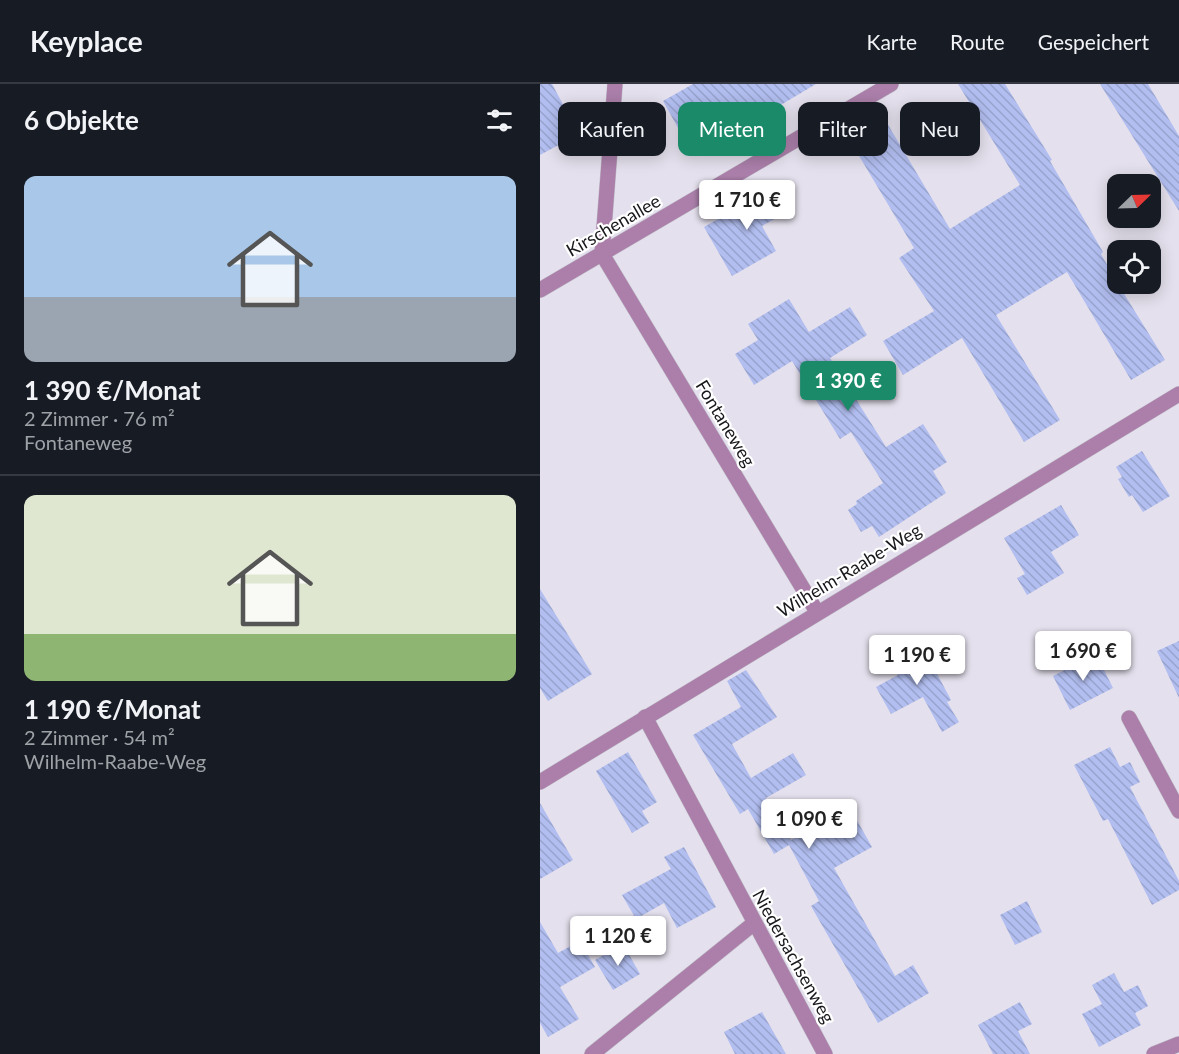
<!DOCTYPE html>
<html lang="de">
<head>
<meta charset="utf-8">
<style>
	:root { --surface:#171b24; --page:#242831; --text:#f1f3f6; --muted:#9ea1a6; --line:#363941; --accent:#1a8a69 }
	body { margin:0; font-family:Lato,sans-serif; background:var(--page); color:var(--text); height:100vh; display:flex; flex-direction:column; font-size:22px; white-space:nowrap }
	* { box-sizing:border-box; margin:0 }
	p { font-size:20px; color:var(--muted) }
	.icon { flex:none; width:33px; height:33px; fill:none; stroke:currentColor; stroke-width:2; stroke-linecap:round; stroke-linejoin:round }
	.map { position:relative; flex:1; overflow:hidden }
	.sheet { display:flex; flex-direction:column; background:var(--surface); width:540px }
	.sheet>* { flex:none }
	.guide { position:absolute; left:18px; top:18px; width:531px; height:54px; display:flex; gap:12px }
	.needle { width:39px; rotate:67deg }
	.buttons { position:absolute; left:567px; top:90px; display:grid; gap:12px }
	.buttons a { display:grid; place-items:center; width:54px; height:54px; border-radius:12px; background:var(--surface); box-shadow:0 3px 15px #0003; font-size:30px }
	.price { position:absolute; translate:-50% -51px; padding:0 14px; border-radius:6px; background:#fff; color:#222; font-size:20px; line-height:39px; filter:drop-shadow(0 2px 3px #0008) }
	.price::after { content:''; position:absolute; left:50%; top:36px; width:18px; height:14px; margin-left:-9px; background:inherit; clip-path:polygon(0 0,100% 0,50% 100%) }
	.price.current { background:var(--accent); color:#fff }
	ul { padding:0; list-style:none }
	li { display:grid; align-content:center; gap:12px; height:318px; padding:0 24px }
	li+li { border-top:2px solid var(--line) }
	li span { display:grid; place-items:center; height:186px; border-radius:12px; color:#555 }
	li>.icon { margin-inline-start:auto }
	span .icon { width:108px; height:108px; fill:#fffc; stroke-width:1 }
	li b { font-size:26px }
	h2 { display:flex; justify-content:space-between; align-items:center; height:72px; padding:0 24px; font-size:26px }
	.pill { padding:0 21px; border-radius:12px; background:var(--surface); box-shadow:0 3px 15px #0003; font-size:21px; line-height:54px }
	.pill.current { background:var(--accent); color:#fff }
	header { display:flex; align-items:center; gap:36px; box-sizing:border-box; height:84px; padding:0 30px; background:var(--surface); border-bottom:2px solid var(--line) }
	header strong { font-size:28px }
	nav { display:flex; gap:33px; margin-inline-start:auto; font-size:21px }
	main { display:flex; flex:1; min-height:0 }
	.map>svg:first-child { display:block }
	.building { fill:url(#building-back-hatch) }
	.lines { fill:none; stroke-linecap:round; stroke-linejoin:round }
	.minor-casing { stroke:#bfbcc7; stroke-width:16 }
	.minor { stroke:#ab7faa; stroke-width:15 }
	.labels { text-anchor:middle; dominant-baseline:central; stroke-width:4.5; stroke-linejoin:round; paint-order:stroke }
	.street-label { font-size:18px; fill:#18171b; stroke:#fff }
</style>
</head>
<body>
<header>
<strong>Keyplace</strong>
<nav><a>Karte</a><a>Route</a><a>Gespeichert</a></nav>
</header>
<main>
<section class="sheet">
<h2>6 Objekte<svg class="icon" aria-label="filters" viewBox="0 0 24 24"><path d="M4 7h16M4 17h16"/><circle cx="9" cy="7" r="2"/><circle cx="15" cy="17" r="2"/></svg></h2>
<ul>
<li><span style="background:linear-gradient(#a9c7e8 65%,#9aa5b1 0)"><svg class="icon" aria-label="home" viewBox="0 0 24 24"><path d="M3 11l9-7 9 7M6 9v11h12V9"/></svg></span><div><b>1 390 €/Monat</b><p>2 Zimmer · 76 m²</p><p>Fontaneweg</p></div></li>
<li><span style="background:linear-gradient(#dfe7d0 75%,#8fb573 0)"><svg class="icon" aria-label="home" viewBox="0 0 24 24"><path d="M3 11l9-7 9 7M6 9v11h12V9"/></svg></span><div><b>1 190 €/Monat</b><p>2 Zimmer · 54 m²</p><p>Wilhelm-Raabe-Weg</p></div></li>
</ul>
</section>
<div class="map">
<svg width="639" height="970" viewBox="0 0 639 970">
	<defs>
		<pattern id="building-back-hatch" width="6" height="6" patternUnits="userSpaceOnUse" patternTransform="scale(1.5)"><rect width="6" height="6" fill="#b2bef0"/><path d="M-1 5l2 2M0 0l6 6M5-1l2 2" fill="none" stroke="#98a3cd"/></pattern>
	</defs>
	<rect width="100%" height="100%" fill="#e4e0ed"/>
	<g class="building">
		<polygon points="0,0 12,0 39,50 0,71"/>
		<polygon points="153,0 276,0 234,25 232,21 152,69 123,17"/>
		<polygon points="418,0 465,0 512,76 510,77 563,168 561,170 578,200 625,276 591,296 527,188 456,231 520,336 484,358 422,254 363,291 343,257 394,227 359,174 374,164 309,55 344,34 410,145 480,101"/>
		<polygon points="560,0 608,0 639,52 639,127"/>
		<polygon points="236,102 250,126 222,142 236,167 192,192 164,143"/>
		<polygon points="249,215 269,248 310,223 327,251 290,274 346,363 383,340 407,378 393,387 406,409 339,453 332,442 321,448 308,426 317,420 316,417 343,399 311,348 300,355 252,277 214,301 195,270 218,256 208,240"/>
		<polygon points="602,367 630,412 603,428 592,411 589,413 578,395 582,393 576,383"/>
		<polygon points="521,421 539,451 511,468 524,489 487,511 477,494 485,490 464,454"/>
		<polygon points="0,505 52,590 8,617 0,604"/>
		<polygon points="639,557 639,614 617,567"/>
		<polygon points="380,558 411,616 407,618 419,638 402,648 383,613 351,630 336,603 358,591 349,574"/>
		<polygon points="556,570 573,604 530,626 513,592"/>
		<polygon points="206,586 237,633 192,660 211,694 253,669 266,691 226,714 251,756 310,724 332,763 294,784 355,892 373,881 389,909 338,939 271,822 279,817 249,761 234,770 208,725 200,730 153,651 201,623 187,597"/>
		<polygon points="570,663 580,683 590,678 600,698 590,703 639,797 639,806 612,821 568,735 563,737 534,681"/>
		<polygon points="88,668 117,718 102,727 109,739 92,749 56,687"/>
		<polygon points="0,719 33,776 0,795"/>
		<polygon points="144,763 176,823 137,844 124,819 96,835 82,811 131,785 124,773"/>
		<polygon points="487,817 502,848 475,861 460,831"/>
		<polygon points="0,838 18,869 40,857 55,883 20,903 39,935 8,953 0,939"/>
		<polygon points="83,860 100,890 73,906 55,876"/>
		<polygon points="574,889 584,908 598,901 608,922 595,929 601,941 559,963 542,930 562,920 552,901"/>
		<polygon points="480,918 492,940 478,947 490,970 453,970 438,941"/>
		<polygon points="222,928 246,970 195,970 184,948"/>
	</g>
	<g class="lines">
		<defs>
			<g id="minor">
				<polyline points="75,0 62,170 277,528"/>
				<polyline points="0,206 351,0"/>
				<polyline points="105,633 285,970"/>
				<polyline points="589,634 639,727"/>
				<polyline points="0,698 639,310"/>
				<polyline points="52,970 213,840"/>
				<polyline points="614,970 639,960"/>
			</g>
		</defs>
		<use href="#minor" class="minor-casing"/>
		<use href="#minor" class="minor"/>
	</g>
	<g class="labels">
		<g class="street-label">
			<text transform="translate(73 141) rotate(-30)">Kirschenallee</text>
			<text transform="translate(186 339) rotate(59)">Fontaneweg</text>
			<text transform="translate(309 486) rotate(-31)">Wilhelm-Raabe-Weg</text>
			<text transform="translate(254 872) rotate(61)">Niedersachsenweg</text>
		</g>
	</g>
</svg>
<div class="buttons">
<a><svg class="needle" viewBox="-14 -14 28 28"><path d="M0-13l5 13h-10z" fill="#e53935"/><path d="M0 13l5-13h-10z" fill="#9ea1a6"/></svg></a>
<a><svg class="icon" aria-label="locate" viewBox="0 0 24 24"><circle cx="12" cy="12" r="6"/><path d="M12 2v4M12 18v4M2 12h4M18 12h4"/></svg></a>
</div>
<b class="price" style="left:207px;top:147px">1 710 €</b>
<b class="price current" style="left:308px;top:328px">1 390 €</b>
<b class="price" style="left:543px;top:598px">1 690 €</b>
<b class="price" style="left:377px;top:602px">1 190 €</b>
<b class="price" style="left:269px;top:766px">1 090 €</b>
<b class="price" style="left:78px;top:883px">1 120 €</b>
<div class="guide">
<a class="pill">Kaufen</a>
<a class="pill current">Mieten</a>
<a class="pill">Filter</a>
<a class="pill">Neu</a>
</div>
</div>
</main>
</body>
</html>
